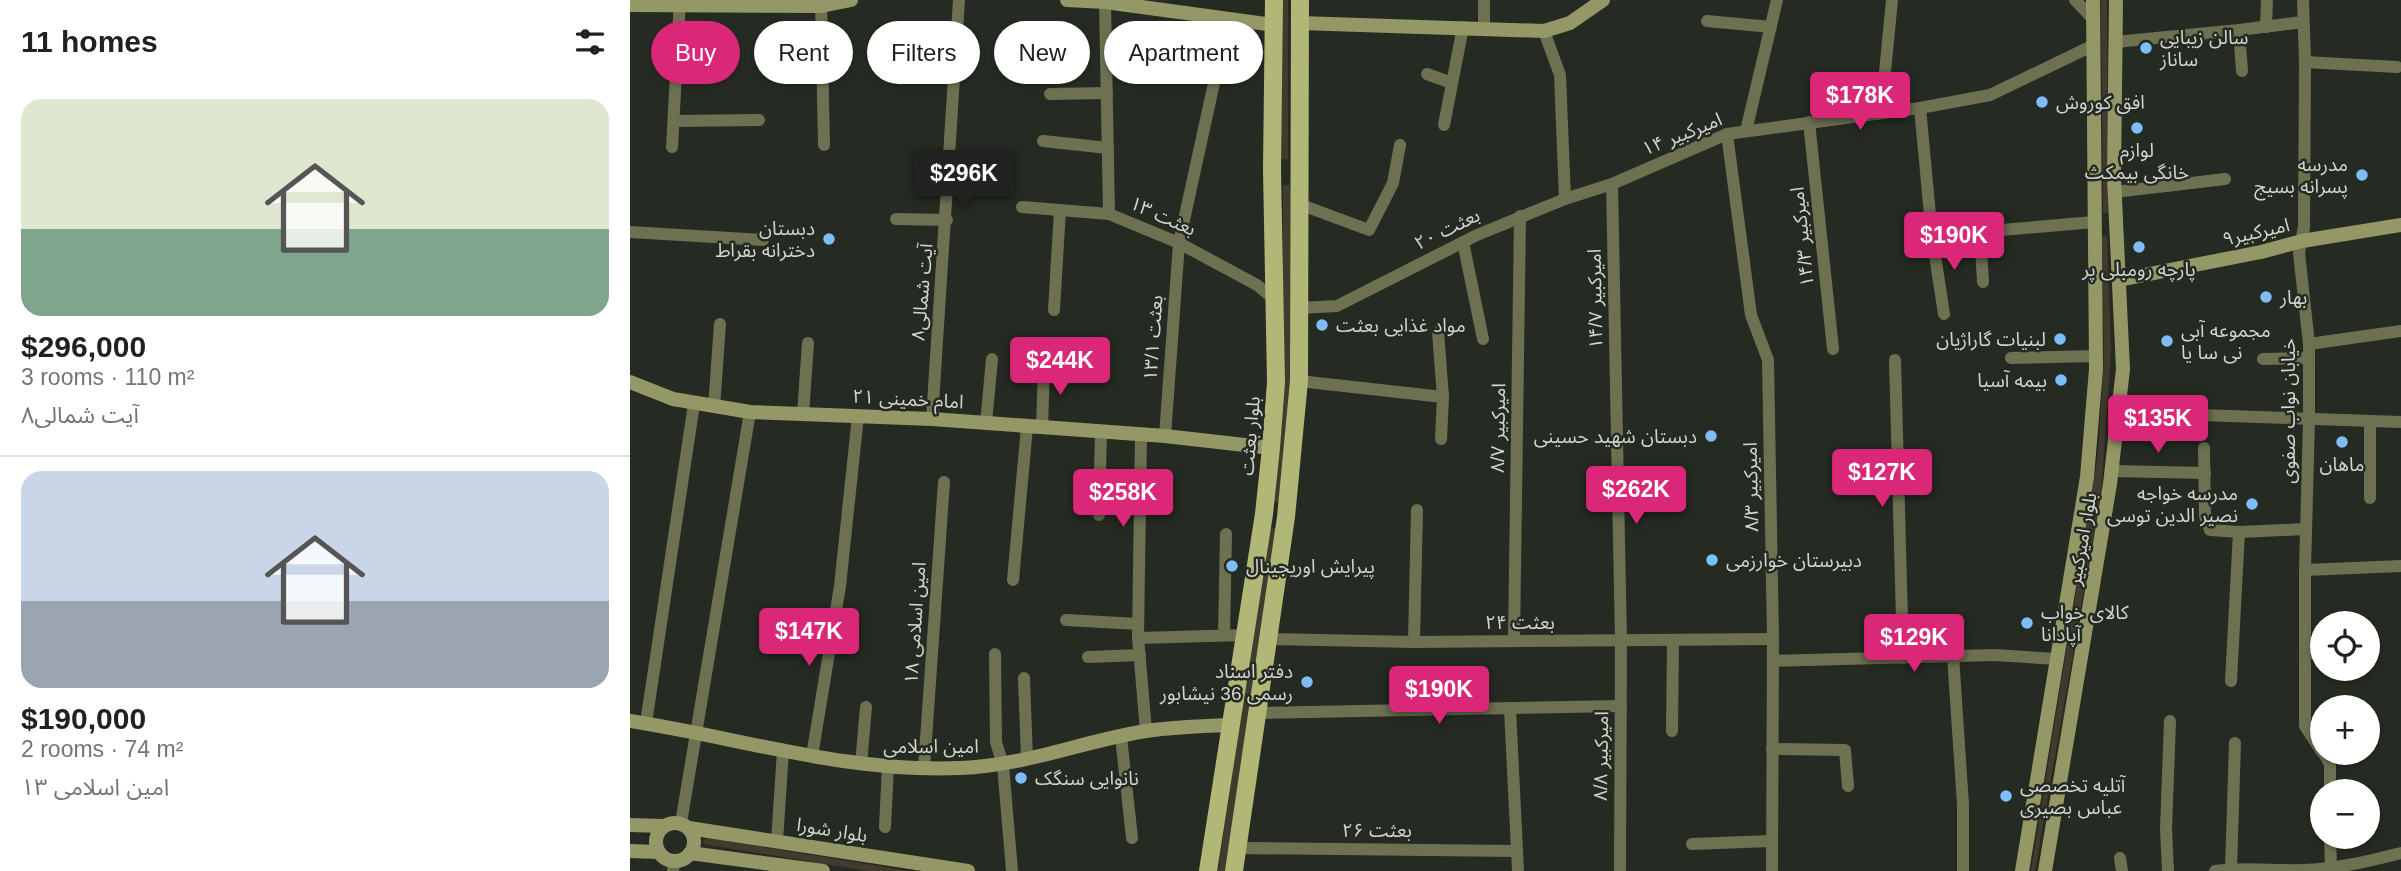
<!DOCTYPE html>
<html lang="en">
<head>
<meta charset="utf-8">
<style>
	:root { --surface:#fff; --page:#f2f2f2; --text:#202124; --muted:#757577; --line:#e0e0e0; --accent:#db2777 }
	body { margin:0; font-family:Helvetica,"Noto Sans Arabic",sans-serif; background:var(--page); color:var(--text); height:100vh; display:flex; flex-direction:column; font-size:26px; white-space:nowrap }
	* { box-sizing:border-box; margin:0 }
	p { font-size:23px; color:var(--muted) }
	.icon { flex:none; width:38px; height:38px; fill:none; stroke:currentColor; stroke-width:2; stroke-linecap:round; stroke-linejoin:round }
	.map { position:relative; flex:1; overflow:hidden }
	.sheet { display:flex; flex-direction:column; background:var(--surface); width:630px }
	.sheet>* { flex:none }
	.hud { position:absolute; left:21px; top:21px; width:665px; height:63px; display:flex; gap:14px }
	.controls { position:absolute; left:1680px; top:611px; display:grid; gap:14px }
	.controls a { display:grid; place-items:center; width:70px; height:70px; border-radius:50%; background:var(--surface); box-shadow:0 2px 5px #0004; font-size:35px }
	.price { position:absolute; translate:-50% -60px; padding:0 16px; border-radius:7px; background:var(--accent); color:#fff; font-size:23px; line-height:46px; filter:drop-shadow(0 2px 4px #0008) }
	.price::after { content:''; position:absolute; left:50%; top:42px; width:21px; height:16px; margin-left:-10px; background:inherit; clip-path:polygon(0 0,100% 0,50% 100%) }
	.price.selected { background:#222; color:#fff }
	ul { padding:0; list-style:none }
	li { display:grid; align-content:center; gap:14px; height:371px; padding:0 21px }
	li+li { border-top:2px solid var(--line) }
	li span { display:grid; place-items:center; height:217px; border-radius:21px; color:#555 }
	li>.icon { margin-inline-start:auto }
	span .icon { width:126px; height:126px; fill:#fffc; stroke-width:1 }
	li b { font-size:30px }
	h2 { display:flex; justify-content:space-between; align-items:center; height:84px; padding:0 21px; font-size:30px }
	.chip { padding:0 24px; border-radius:32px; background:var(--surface); box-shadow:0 2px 5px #0004; font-size:24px; line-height:63px }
	.chip.selected { background:var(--accent); color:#fff }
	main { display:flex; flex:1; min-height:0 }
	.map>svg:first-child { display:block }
	.green { fill:#413b2d }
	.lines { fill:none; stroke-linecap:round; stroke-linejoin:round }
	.street { stroke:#6d7051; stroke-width:12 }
	.secondary { stroke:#949866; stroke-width:14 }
	.primary { stroke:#b1b776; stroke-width:18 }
	.poi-dot { fill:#7dbef9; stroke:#252b22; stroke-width:2.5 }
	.labels { text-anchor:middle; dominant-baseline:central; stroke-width:5; stroke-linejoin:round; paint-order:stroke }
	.poi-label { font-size:19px; fill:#d2d6cf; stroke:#252b22; text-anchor:start }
	.street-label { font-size:19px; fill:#d2d6cf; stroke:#252b22 }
</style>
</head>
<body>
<main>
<section class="sheet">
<h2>11 homes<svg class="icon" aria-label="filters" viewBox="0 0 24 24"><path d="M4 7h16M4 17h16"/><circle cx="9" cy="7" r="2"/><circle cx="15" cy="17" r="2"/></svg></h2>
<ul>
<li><span style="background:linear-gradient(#dfe7d0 60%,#7fa58c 0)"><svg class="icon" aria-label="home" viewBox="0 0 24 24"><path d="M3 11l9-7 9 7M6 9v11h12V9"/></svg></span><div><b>$296,000</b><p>3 rooms · 110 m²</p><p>آیت شمالی۸</p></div></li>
<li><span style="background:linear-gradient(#c9d6e8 60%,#9aa5b1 0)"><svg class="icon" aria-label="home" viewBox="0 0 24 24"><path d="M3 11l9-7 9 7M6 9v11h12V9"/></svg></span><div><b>$190,000</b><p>2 rooms · 74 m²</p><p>امین اسلامی ۱۳</p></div></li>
</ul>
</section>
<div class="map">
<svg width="1771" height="871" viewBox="0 0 1771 871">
	<rect width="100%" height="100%" fill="#252b22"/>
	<g class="green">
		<polygon points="651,0 658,0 658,160 651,159"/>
		<polygon points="1471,0 1477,0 1478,213 1473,213"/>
		<polygon points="653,185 660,185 660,407 649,503 643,500 653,354"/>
		<polygon points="1472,236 1477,236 1481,352 1471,492 1405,871 1401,871 1468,454 1474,357"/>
		<polygon points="639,527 646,528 595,871 588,871"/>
		<polygon points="77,838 280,871 237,871 74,844 73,841"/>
	</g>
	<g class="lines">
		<g class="street">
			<polyline points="191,0 194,145"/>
			<polyline points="1445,0 1462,18"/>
			<polyline points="1673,0 1675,62 1674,227 1669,253 1679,344 1679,420 1675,570 1675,726 1692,752"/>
			<polyline points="475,2 479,214"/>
			<polyline points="1077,21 1141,27"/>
			<polyline points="854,27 854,0"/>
			<polyline points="1636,27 1637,0"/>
			<polyline points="1609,30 1612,71"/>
			<polyline points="914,31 930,75 935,199"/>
			<polyline points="1485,42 1609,30 1673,22"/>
			<polyline points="1675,62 1767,67"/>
			<polyline points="797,74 822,83"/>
			<polyline points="420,94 477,93"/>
			<polyline points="1290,108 1302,236 1314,314"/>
			<polyline points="1251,113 1262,0"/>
			<polyline points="44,121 129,120"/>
			<polyline points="1179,122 1203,349"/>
			<polyline points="814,125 833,27"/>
			<polyline points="1116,131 1147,0"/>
			<polyline points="1097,134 1121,315 1138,360 1143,639 1142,871"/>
			<polyline points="413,141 478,148"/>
			<polyline points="42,147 50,0"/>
			<polyline points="982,184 991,641 990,871"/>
			<polyline points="1485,192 1595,179"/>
			<polyline points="669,204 739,230 763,183 770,145"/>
			<polyline points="392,207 479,214 549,243 627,285 645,300"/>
			<polyline points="266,219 317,220"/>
			<polyline points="0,232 133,240"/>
			<polyline points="1350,232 1353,282"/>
			<polyline points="1302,236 1464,222"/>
			<polyline points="833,242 853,339"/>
			<polyline points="670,308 707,306 847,235 935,199 982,184 1097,134 1290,108 1360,95 1462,46"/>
			<polyline points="424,310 430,210"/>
			<polyline points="808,332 813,397 811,439"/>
			<polyline points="1679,344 1771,331"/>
			<polyline points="1381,358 1466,356"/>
			<polyline points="1633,359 1679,358"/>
			<polyline points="1265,360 1273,658"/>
			<polyline points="669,381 813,397"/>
			<polyline points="84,407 90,324"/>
			<polyline points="173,414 178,343"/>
			<polyline points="302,419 329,0"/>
			<polyline points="1740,422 1740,498"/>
			<polyline points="356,423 362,359"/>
			<polyline points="1489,423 1512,413 1771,422"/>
			<polyline points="412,428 414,366"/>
			<polyline points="511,435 508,638 516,731"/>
			<polyline points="535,436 549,243 598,19"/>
			<polyline points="1574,448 1575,516 1580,530 1609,532 1676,529"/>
			<polyline points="1482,471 1575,473"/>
			<polyline points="469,515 471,432"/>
			<polyline points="1675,570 1771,566"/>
			<polyline points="383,580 397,427"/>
			<polyline points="436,620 508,624"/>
			<polyline points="594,635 596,534"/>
			<polyline points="508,638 616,635"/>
			<polyline points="637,639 784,642 1143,639"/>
			<polyline points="884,641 890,216"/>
			<polyline points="784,642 787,510"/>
			<polyline points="1676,653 1692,653"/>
			<polyline points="1738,653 1739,653"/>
			<polyline points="365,654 366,742 373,765 382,871"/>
			<polyline points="1323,656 1333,804 1333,871"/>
			<polyline points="458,657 510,655"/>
			<polyline points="1143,661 1364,655 1427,659"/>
			<polyline points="394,678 397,759"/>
			<polyline points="1601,681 1609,532"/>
			<polyline points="880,709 888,871"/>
			<polyline points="625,713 991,706"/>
			<polyline points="16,723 64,404"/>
			<polyline points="1042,731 1043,640"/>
			<polyline points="491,737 502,838"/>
			<polyline points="1142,749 1215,750 1218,786"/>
			<polyline points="1693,752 1700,764 1700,791"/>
			<polyline points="182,756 210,586 228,416"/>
			<polyline points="231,764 236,707"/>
			<polyline points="294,768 314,482"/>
			<polyline points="51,823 120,412"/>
			<polyline points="255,827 258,766"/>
			<polyline points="1700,836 1701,868"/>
			<polyline points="147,841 153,751"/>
			<polyline points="1062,844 1141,841"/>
			<polyline points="607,848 887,851"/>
			<polyline points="1490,858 1492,871"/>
			<polyline points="1601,869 1605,743"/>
			<polyline points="43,871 44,861"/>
			<polyline points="1538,871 1536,829 1540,721"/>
			<path d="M 1585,871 C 1614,867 1644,871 1673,870 C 1706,869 1739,861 1771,853"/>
		</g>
		<g class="secondary">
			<polyline points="437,0 475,2 644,25"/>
			<polyline points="0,5 191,6 221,0"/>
			<polyline points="670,23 914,31 940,23 973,0"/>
			<polyline points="1489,280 1631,252 1672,241 1771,225"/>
			<polyline points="0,382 43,399 120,412 302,419 535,436 641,448"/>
			<path d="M 0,721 C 110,738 217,773 330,768 C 394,766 453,741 516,731 C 544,727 573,726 601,725"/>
			<circle cx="45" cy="842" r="19"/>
			<polyline points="0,825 33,826"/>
			<polyline points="59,828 338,871"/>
			<polyline points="0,851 29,852"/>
			<polyline points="60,853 193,871"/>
			<polyline points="1392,871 1457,477 1466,369 1463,0"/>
			<polyline points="1415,871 1480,484 1493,369 1484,178 1486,0"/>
		</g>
		<g class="primary">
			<polyline points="578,871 634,514 641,448 646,382 642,169 644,0"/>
			<polyline points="604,871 656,517 669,381 670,0"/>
		</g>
	</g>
	<g class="poi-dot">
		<circle cx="1516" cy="48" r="7"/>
		<circle cx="1412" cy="102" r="7"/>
		<circle cx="1507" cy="128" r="7"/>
		<circle cx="1732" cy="175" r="7"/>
		<circle cx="199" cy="239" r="7"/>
		<circle cx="1509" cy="247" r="7"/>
		<circle cx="1636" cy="297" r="7"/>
		<circle cx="692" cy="325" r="7"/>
		<circle cx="1430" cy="339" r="7"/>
		<circle cx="1537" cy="341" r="7"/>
		<circle cx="1431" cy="380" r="7"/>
		<circle cx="1081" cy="436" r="7"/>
		<circle cx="1712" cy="442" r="7"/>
		<circle cx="1622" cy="504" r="7"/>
		<circle cx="1082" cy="560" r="7"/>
		<circle cx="602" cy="566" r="7"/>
		<circle cx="1397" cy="623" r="7"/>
		<circle cx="677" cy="682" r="7"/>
		<circle cx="391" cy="778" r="7"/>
		<circle cx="1376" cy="796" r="7"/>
	</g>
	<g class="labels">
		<g class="poi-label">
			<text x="1530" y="37">سالن زیبایی<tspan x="1530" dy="22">ساناز</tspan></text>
			<text x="1426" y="102">افق کوروش</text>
			<text x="1507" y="150" text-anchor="middle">لوازم<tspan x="1507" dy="22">خانگی بیمکث</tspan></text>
			<text x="1718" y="164" text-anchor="end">مدرسه<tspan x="1718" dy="22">پسرانه بسیج</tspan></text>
			<text x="185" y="228" text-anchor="end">دبستان<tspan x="185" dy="22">دخترانه بقراط</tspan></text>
			<text x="1509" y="269" text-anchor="middle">پارچه رومبلی پر</text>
			<text x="1650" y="297">بهار</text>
			<text x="706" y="325">مواد غذایی بعثت</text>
			<text x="1551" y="330">مجموعه آبی<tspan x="1551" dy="22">نی سا یا</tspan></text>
			<text x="1416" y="339" text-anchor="end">لبنیات گاراژیان</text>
			<text x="1417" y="380" text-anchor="end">بیمه آسیا</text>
			<text x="1067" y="436" text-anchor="end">دبستان شهید حسینی</text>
			<text x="1712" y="464" text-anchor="middle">ماهان</text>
			<text x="1608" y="493" text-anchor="end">مدرسه خواجه<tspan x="1608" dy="22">نصیر الدین توسی</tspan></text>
			<text x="1096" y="560">دبیرستان خوارزمی</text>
			<text x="616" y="566">پیرایش اوریجینال</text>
			<text x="1411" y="612">کالای خواب<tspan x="1411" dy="22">آپادانا</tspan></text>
			<text x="663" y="671" text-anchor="end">دفتر اسناد<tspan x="663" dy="22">رسمی 36 نیشابور</tspan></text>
			<text x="405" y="778">نانوایی سنگک</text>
			<text x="1390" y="785">آتلیه تخصصی<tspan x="1390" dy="22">عباس بصیری</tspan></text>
		</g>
		<g class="street-label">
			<text transform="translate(1052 134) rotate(-22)">امیرکبیر ۱۴</text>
			<text transform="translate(533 216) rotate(24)">بعثت ۱۳</text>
			<text transform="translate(817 229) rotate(-26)">بعثت ۲۰</text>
			<text transform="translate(1626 232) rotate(-13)">امیرکبیر۹</text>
			<text transform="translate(1172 237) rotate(-96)">امیرکبیر ۱۴/۳</text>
			<text transform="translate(292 292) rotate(-85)">آیت شمالی۸</text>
			<text transform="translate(965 299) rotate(-91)">امیرکبیر ۱۴/۷</text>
			<text transform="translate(523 338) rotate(-86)">بعثت ۱۳/۱</text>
			<text transform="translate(278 399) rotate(3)">امام خمینی ۲۱</text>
			<text transform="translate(1658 411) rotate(-90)">خیابان نواب صفوی</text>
			<text transform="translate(868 428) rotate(-89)">امیرکبیر ۸/۷</text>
			<text transform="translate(620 436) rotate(-85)">بلوار بعثت</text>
			<text transform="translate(1121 487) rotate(-91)">امیرکبیر ۸/۳</text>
			<text transform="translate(1452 539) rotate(-80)">بلوار امیرکبیر</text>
			<text x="890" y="622">بعثت ۲۴</text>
			<text transform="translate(285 623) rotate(-86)">امین اسلامی ۱۸</text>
			<text x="301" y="746">امین اسلامی</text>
			<text transform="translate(971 756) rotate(-89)">امیرکبیر ۸/۸</text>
			<text transform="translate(202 830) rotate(9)">بلوار شورا</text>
			<text x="747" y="830">بعثت ۲۶</text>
		</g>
	</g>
</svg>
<div class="controls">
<a><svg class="icon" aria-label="locate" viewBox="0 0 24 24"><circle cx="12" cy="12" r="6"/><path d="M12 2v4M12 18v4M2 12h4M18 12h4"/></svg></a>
<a>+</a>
<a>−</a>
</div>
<b class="price" style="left:1230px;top:132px">$178K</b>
<b class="price selected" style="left:334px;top:210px">$296K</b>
<b class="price" style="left:1324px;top:272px">$190K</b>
<b class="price" style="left:430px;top:397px">$244K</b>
<b class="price" style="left:1528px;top:455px">$135K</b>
<b class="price" style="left:1252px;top:509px">$127K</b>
<b class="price" style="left:1006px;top:526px">$262K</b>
<b class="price" style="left:493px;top:529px">$258K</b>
<b class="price" style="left:179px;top:668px">$147K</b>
<b class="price" style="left:1284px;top:674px">$129K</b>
<b class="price" style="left:809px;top:726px">$190K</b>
<div class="hud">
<a class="chip selected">Buy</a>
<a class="chip">Rent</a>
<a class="chip">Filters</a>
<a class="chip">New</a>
<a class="chip">Apartment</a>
</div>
</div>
</main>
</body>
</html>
